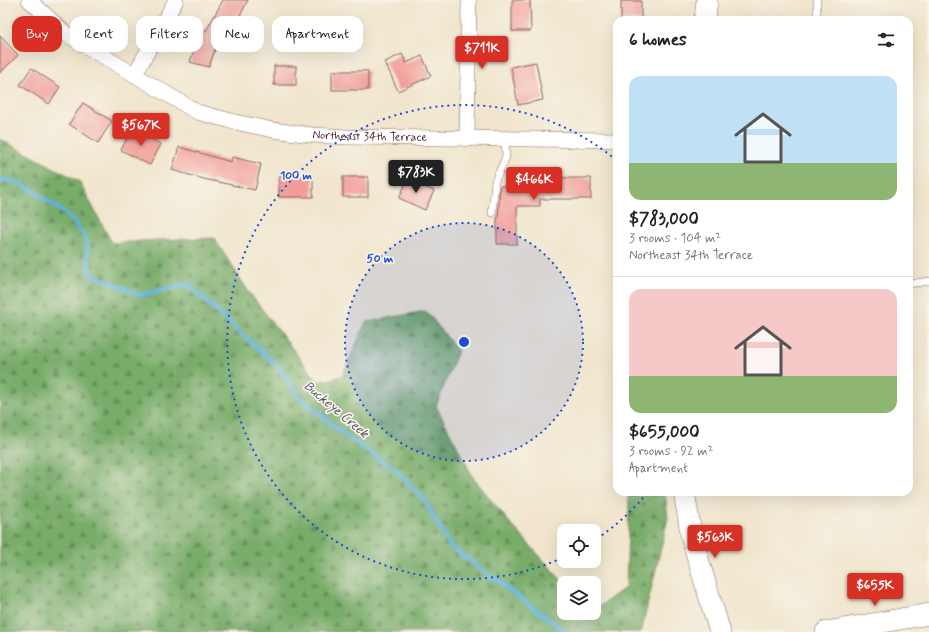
<!DOCTYPE html>
<html lang="en">
<head>
<meta charset="utf-8">
<style>
	:root { --surface:#fff; --page:#f6f6f6; --text:#222; --muted:#767676; --line:#e0e0e0; --accent:#d93025 }
	body { margin:0; font-family:Mynerve,sans-serif; background:var(--page); color:var(--text); height:100vh; display:flex; flex-direction:column; font-size:15px; white-space:nowrap }
	* { box-sizing:border-box; margin:0 }
	p { font-size:13px; color:var(--muted) }
	.icon { flex:none; width:22px; height:22px; fill:none; stroke:currentColor; stroke-width:2; stroke-linecap:round; stroke-linejoin:round }
	.map { position:relative; flex:1; overflow:hidden }
	.sheet { position:absolute; left:613px; top:16px; width:300px; height:480px; display:flex; flex-direction:column; background:var(--surface); border-radius:12px; box-shadow:0 4px 16px #0002 }
	.sheet>* { flex:none }
	.hud { position:absolute; left:12px; top:16px; width:380px; height:36px; display:flex; gap:8px }
	.fabs { position:absolute; left:557px; top:524px; display:grid; gap:8px }
	.fabs a { display:grid; place-items:center; width:44px; height:44px; border-radius:8px; background:var(--surface); box-shadow:0 4px 16px #0002; font-size:20px }
	.price { position:absolute; translate:-50% -34px; padding:0 9px; border-radius:4px; background:var(--accent); color:#fff; font-size:13px; line-height:26px; filter:drop-shadow(0 1px 2px #0008) }
	.price::after { content:''; position:absolute; left:50%; top:24px; width:12px; height:9px; margin-left:-6px; background:inherit; clip-path:polygon(0 0,100% 0,50% 100%) }
	.price.current { background:#222; color:#fff }
	ul { padding:0; list-style:none }
	li { display:grid; align-content:center; gap:8px; height:212px; padding:0 16px }
	li+li { border-top:1px solid var(--line) }
	li span { display:grid; place-items:center; height:124px; border-radius:12px; color:#555 }
	li>.icon { margin-inline-start:auto }
	span .icon { width:72px; height:72px; fill:#fffc; stroke-width:1 }
	li b { font-size:17px }
	h2 { display:flex; justify-content:space-between; align-items:center; height:48px; padding:0 16px; font-size:17px }
	.tag { padding:0 14px; border-radius:12px; background:var(--surface); box-shadow:0 4px 16px #0002; font-size:14px; line-height:36px }
	.tag.current { background:var(--accent); color:#fff }
	.map>svg:first-child { display:block }
	.forest { fill:url(#forest-firs); stroke:#61664a }
	.lines { fill:none; stroke-linecap:round; stroke-linejoin:round }
	.stream { stroke:#5db2d9; stroke-width:4.5 }
	.building { fill:#f29e98 }
	.service-casing { stroke:#846564; stroke-width:8 }
	.minor-casing { stroke:#846564; stroke-width:16 }
	.secondary-casing { stroke:#846564; stroke-width:22 }
	.service { stroke:#fff; stroke-width:7 }
	.minor { stroke:#fff; stroke-width:15 }
	.secondary { stroke:#fff; stroke-width:21 }
	.ring { fill:none; stroke:#1d4ed8; stroke-width:2; stroke-dasharray:2 4 }
	.labels { text-anchor:middle; dominant-baseline:central; stroke-width:3.5; stroke-linejoin:round; paint-order:stroke }
	.street-label { font-size:12px; fill:#4a1f2b; stroke:#f7f3e8 }
	.water-label { font-size:13px; font-style:italic; fill:#515268; stroke:#f7f3e8 }
	.centre { fill:#1d4ed8; stroke:#f7f3e8; stroke-width:2 }
	.ring-label { font-size:12px; text-anchor:middle; font-weight:bold; fill:#1d4ed8; stroke:#f7f3e8; stroke-width:3.5; stroke-linejoin:round; paint-order:stroke }
</style>
</head>
<body>
<div class="map">
<svg width="929" height="632" viewBox="0 0 929 632">
	<defs>
		<pattern id="forest-firs" width="22" height="20" patternUnits="userSpaceOnUse"><rect width="22" height="20" fill="#78ac69"/><path d="M5 1l3.5 6h-7zM16 11l3.5 6h-7z" fill="#648b57"/></pattern>
	</defs>
	<rect width="100%" height="100%" fill="#f7f3e8"/>
	<filter id="ink" filterUnits="userSpaceOnUse"><feTurbulence type="fractalNoise" baseFrequency=".025" numOctaves="2"/><feDisplacementMap in="SourceGraphic" scale="8" xChannelSelector="R" yChannelSelector="G"/><feConvolveMatrix kernelMatrix="1 2 1 2 8 2 1 2 1" color-interpolation-filters="sRGB"/></filter>
	<filter id="wash" filterUnits="userSpaceOnUse"><feTurbulence type="fractalNoise" baseFrequency=".012" numOctaves="4" result="noise"/><feDisplacementMap in="SourceGraphic" scale="16" xChannelSelector="R" yChannelSelector="G"/><feGaussianBlur stdDeviation="0.9" result="paint"/><feColorMatrix in="noise" values="0 0 0 0 0 0 0 0 0 0 0 0 0 0 0 0 0 1.4 0 .05"/><feComposite in="paint" operator="in"/></filter>
	<g filter="url(#wash)">
		<rect width="100%" height="100%" fill="#f1e6cd"/>
		<polygon class="forest" points="0,139 79,181 112,243 157,240 214,238 248,291 318,382 342,376 366,322 426,311 458,351 436,406 474,479 510,523 564,583 564,613 594,613 594,608 596,609 626,587 629,504 627,492 665,492 668,518 641,632 0,632"/>
		<g class="lines">
			<polyline class="stream" points="0,179 23,184 69,216 86,239 89,273 140,295 188,284 237,330 275,363 298,396 350,439 396,470 424,499 450,546 566,632"/>
		</g>
		<g id="blocks">
			<g class="building">
				<polygon points="223,0 248,0 236,23 226,17 209,67 190,62 201,29 206,31"/>
				<polygon points="512,0 530,0 531,31 512,31"/>
				<rect x="621" y="1" width="20" height="19"/>
				<polygon points="0,36 18,55 0,73"/>
				<polygon points="402,54 406,63 422,56 431,76 398,91 385,62"/>
				<polygon points="536,62 543,100 518,105 511,67"/>
				<rect x="274" y="66" width="22" height="19"/>
				<polygon points="31,68 60,87 49,104 20,85"/>
				<rect x="332" y="71" width="36" height="19"/>
				<polygon points="83,103 112,121 98,143 69,124"/>
				<polygon points="131,130 161,144 150,165 121,150"/>
				<polygon points="179,147 231,162 232,157 261,164 255,190 204,179 172,170"/>
				<rect x="279" y="177" width="34" height="20"/>
				<rect x="343" y="177" width="25" height="20"/>
				<polygon points="558,178 591,178 591,199 540,199 540,206 517,206 517,244 497,244 497,218 498,218 500,186 522,186 522,181 558,181"/>
				<polygon points="408,179 434,191 425,210 399,198"/>
			</g>
		</g>
	</g>
	<g filter="url(#ink)">
		<use href="#blocks" fill-opacity="0" stroke="#846564" stroke-width="1"/>
		<g class="lines">
			<defs>
				<g id="service">
					<polyline points="817,0 817,20"/>
					<polyline points="492,213 495,181 506,157 505,139"/>
					<polyline points="909,284 929,281"/>
				</g>
				<g id="minor">
					<path id="s1" d="M 29,0 L 66,34 L 197,112 L 235,122 L 273,130 L 312,135 L 346,137 L 617,140"/>
					<polyline points="135,74 176,0"/>
					<polyline points="467,139 469,0"/>
				</g>
				<g id="secondary">
					<polyline points="705,20 707,0"/>
					<polyline points="684,492 692,539 720,632"/>
					<polyline points="826,632 929,614"/>
				</g>
			</defs>
			<use href="#service" class="service-casing"/>
			<use href="#minor" class="minor-casing"/>
			<use href="#secondary" class="secondary-casing"/>
			<use href="#service" class="service"/>
			<use href="#minor" class="minor"/>
			<use href="#secondary" class="secondary"/>
		</g>
	</g>
	<circle cx="464" cy="342" r="119" fill="#1d4ed8" fill-opacity=".12"/>
	<g class="ring">
		<circle cx="464" cy="342" r="119"/>
		<path d="M647 493A237 237 0 0 1 595 540M562 558A237 237 0 1 1 616 160"/>
	</g>
	<g class="labels">
		<g class="street-label">
			<text stroke="none"><textPath href="#s1" startOffset="378">Northeast 34th Terrace</textPath></text>
		</g>
		<g class="water-label">
			<text transform="translate(336 410) rotate(40)">Buckeye Creek</text>
		</g>
	</g>
	<circle cx="464" cy="342" r="6" class="centre"/>
	<g class="ring-label">
		<text x="296" y="179">100 m</text>
		<text x="380" y="262">50 m</text>
	</g>
</svg>
<div class="fabs">
<a><svg class="icon" aria-label="locate" viewBox="0 0 24 24"><circle cx="12" cy="12" r="6"/><path d="M12 2v4M12 18v4M2 12h4M18 12h4"/></svg></a>
<a><svg class="icon" aria-label="layers" viewBox="0 0 24 24"><path d="M12 4l9 5-9 5-9-5zM3 14l9 5 9-5"/></svg></a>
</div>
<b class="price" style="left:482px;top:70px">$711K</b>
<b class="price" style="left:141px;top:147px">$567K</b>
<b class="price current" style="left:416px;top:194px">$783K</b>
<b class="price" style="left:534px;top:201px">$466K</b>
<b class="price" style="left:715px;top:559px">$563K</b>
<b class="price" style="left:875px;top:607px">$655K</b>
<div class="hud">
<a class="tag current">Buy</a>
<a class="tag">Rent</a>
<a class="tag">Filters</a>
<a class="tag">New</a>
<a class="tag">Apartment</a>
</div>
<section class="sheet">
<h2>6 homes<svg class="icon" aria-label="filters" viewBox="0 0 24 24"><path d="M4 7h16M4 17h16"/><circle cx="9" cy="7" r="2"/><circle cx="15" cy="17" r="2"/></svg></h2>
<ul>
<li><span style="background:linear-gradient(#bfe0f5 70%,#8fb573 0)"><svg class="icon" aria-label="home" viewBox="0 0 24 24"><path d="M3 11l9-7 9 7M6 9v11h12V9"/></svg></span><div><b>$783,000</b><p>3 rooms · 104 m²</p><p>Northeast 34th Terrace</p></div></li>
<li><span style="background:linear-gradient(#f6c9c9 70%,#8fb573 0)"><svg class="icon" aria-label="home" viewBox="0 0 24 24"><path d="M3 11l9-7 9 7M6 9v11h12V9"/></svg></span><div><b>$655,000</b><p>3 rooms · 92 m²</p><p>Apartment</p></div></li>
</ul>
</section>
</div>
</body>
</html>
